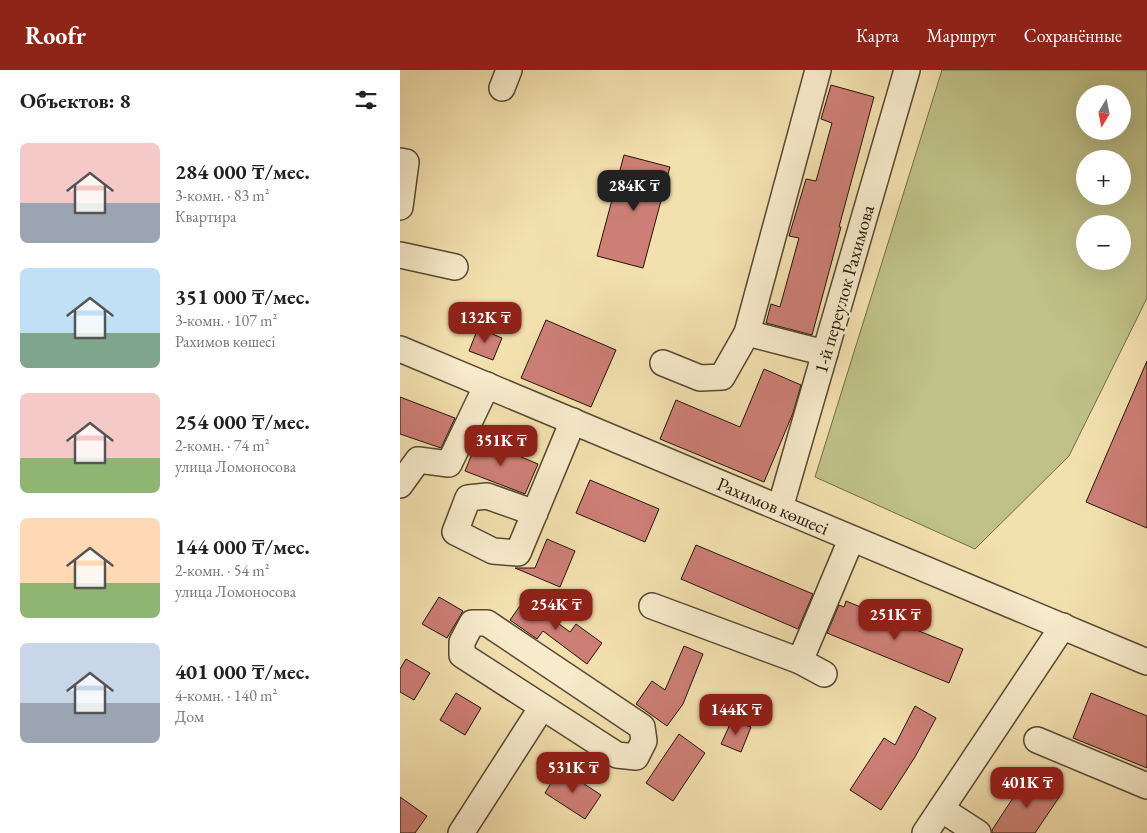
<!DOCTYPE html>
<html lang="ru">
<head>
<meta charset="utf-8">
<style>
	:root { --surface:#fff; --page:#f2f2f2; --text:#222; --muted:#767676; --accent:#8f2418 }
	body { margin:0; font-family:"EB Garamond",serif; background:var(--page); color:var(--text); height:100vh; display:flex; flex-direction:column; font-size:19px; white-space:nowrap }
	* { box-sizing:border-box; margin:0 }
	p { font-size:16px; color:var(--muted) }
	.icon { flex:none; width:28px; height:28px; fill:none; stroke:currentColor; stroke-width:2; stroke-linecap:round; stroke-linejoin:round }
	.map { position:relative; flex:1; overflow:hidden }
	.drawer { display:flex; flex-direction:column; background:var(--surface); width:400px }
	.drawer>* { flex:none }
	.needle { width:32px; rotate:190deg }
	.tools { position:absolute; left:676px; top:15px; display:grid; gap:10px }
	.tools a { display:grid; place-items:center; width:55px; height:55px; border-radius:50%; background:var(--surface); box-shadow:0 5px 20px #0002; font-size:25px }
	.price { position:absolute; translate:-50% -42px; padding:0 11px; border-radius:10px; background:var(--accent); color:#fff; font-size:16px; line-height:32px; filter:drop-shadow(0 1px 2px #0008) }
	.price::after { content:''; position:absolute; left:50%; top:30px; width:15px; height:11px; margin-left:-8px; background:inherit; clip-path:polygon(0 0,100% 0,50% 100%) }
	.price.on { background:#222; color:#fff }
	ul { padding:0; list-style:none }
	li { display:flex; align-items:center; gap:15px; height:125px; padding:0 20px }
	li span { display:grid; place-items:center; flex:none; width:140px; height:100px; border-radius:8px; color:#555 }
	li>.icon { margin-inline-start:auto }
	span .icon { width:60px; height:60px; fill:#fffc; stroke-width:1 }
	li b { font-size:21px }
	h2 { display:flex; justify-content:space-between; align-items:center; height:60px; padding:0 20px; font-size:21px }
	header { display:flex; align-items:center; gap:30px; box-sizing:border-box; height:70px; padding:0 25px; background:var(--accent); color:#fff }
	header strong { font-size:24px }
	nav { display:flex; gap:28px; margin-inline-start:auto; font-size:18px }
	main { display:flex; flex:1; min-height:0 }
	.map>svg:first-child { display:block }
	.green { fill:#bfc188; stroke:#706c47; fill-rule:evenodd }
	.building { fill:#cd7f76; stroke:#221606 }
	.lines { fill:none; stroke-linecap:round; stroke-linejoin:round }
	.minor-casing { stroke:#564830; stroke-width:28 }
	.minor { stroke:#f7ebcb; stroke-width:25 }
	.labels { text-anchor:middle; dominant-baseline:central; stroke-width:4.5; stroke-linejoin:round; paint-order:stroke }
	.street-label { font-size:19px; fill:#221606; stroke:#f7ebcb }
</style>
</head>
<body>
<header>
<strong>Roofr</strong>
<nav><a>Карта</a><a>Маршрут</a><a>Сохранённые</a></nav>
</header>
<main>
<section class="drawer">
<h2>Объектов: 8<svg class="icon" aria-label="filters" viewBox="0 0 24 24"><path d="M4 7h16M4 17h16"/><circle cx="9" cy="7" r="2"/><circle cx="15" cy="17" r="2"/></svg></h2>
<ul>
<li><span style="background:linear-gradient(#f6c9c9 60%,#9aa5b1 0)"><svg class="icon" aria-label="home" viewBox="0 0 24 24"><path d="M3 11l9-7 9 7M6 9v11h12V9"/></svg></span><div><b>284 000 ₸/мес.</b><p>3-комн. · 83 m²</p><p>Квартира</p></div></li>
<li><span style="background:linear-gradient(#bfe0f5 65%,#7fa58c 0)"><svg class="icon" aria-label="home" viewBox="0 0 24 24"><path d="M3 11l9-7 9 7M6 9v11h12V9"/></svg></span><div><b>351 000 ₸/мес.</b><p>3-комн. · 107 m²</p><p>Рахимов көшесі</p></div></li>
<li><span style="background:linear-gradient(#f6c9c9 65%,#8fb573 0)"><svg class="icon" aria-label="home" viewBox="0 0 24 24"><path d="M3 11l9-7 9 7M6 9v11h12V9"/></svg></span><div><b>254 000 ₸/мес.</b><p>2-комн. · 74 m²</p><p>улица Ломоносова</p></div></li>
<li><span style="background:linear-gradient(#ffd9b3 65%,#8fb573 0)"><svg class="icon" aria-label="home" viewBox="0 0 24 24"><path d="M3 11l9-7 9 7M6 9v11h12V9"/></svg></span><div><b>144 000 ₸/мес.</b><p>2-комн. · 54 m²</p><p>улица Ломоносова</p></div></li>
<li><span style="background:linear-gradient(#c9d6e8 60%,#9aa5b1 0)"><svg class="icon" aria-label="home" viewBox="0 0 24 24"><path d="M3 11l9-7 9 7M6 9v11h12V9"/></svg></span><div><b>401 000 ₸/мес.</b><p>4-комн. · 140 m²</p><p>Дом</p></div></li>
</ul>
</section>
<div class="map">
<svg width="747" height="763" viewBox="0 0 747 763">
	<rect width="100%" height="100%" fill="#f3e0af"/>
	<filter id="stains"><feTurbulence type="fractalNoise" baseFrequency=".004" numOctaves="4"/><feColorMatrix values="0 0 0 0 .2 0 0 0 0 .09 0 0 0 0 .02 0 0 0 .5 -.17"/></filter>
	<radialGradient id="worn" r=".72"><stop offset=".6" stop-color="#630" stop-opacity="0"/><stop offset="1" stop-color="#630" stop-opacity=".3"/></radialGradient>
	<path class="green" d="M 542,0 L 747,0 L 747,228 L 669,386 L 575,479 L 415,407 ZM 685,24 L 722,24 L 722,61 L 685,61 ZM 685,89 L 722,89 L 722,126 L 685,126 ZM 685,154 L 722,154 L 722,191 L 685,191 Z"/>
	<g class="building">
		<polygon points="431,15 474,27 439,157 441,157 412,265 366,253 371,234 380,237 399,168 389,166 406,109 416,111 432,53 421,49"/>
		<polygon points="224,85 270,97 243,198 197,186"/>
		<polygon points="146,250 216,280 191,337 121,308"/>
		<polygon points="78,258 102,268 93,290 69,281"/>
		<polygon points="747,291 747,458 686,432"/>
		<polygon points="364,299 401,315 393,343 364,412 260,369 276,330 340,357"/>
		<polygon points="0,327 55,348 41,378 0,364"/>
		<polygon points="78,369 138,394 125,424 65,401"/>
		<polygon points="190,410 259,439 245,472 176,443"/>
		<polygon points="147,469 175,481 160,517 115,498 135,498"/>
		<polygon points="296,475 413,524 398,559 281,509"/>
		<polygon points="39,527 63,541 47,568 22,554"/>
		<polygon points="125,529 170,562 176,554 202,573 187,594 143,561 137,569 110,550"/>
		<polygon points="446,531 563,579 549,613 427,563 439,535 444,537"/>
		<polygon points="284,576 303,584 283,634 267,656 236,634 252,611 265,620"/>
		<polygon points="6,589 30,603 14,630 0,622 0,599"/>
		<polygon points="56,623 81,638 65,665 40,650"/>
		<polygon points="691,623 747,646 747,698 673,668"/>
		<polygon points="515,636 536,648 515,687 481,740 450,720 484,668 495,675"/>
		<polygon points="332,650 351,657 341,682 321,674"/>
		<polygon points="279,664 305,683 273,731 246,713"/>
		<polygon points="160,698 201,725 185,749 145,723"/>
		<polygon points="628,705 660,726 635,763 592,763 592,760"/>
		<polygon points="0,727 27,746 15,763 0,763"/>
	</g>
	<g class="lines">
		<defs>
			<g id="minor">
				<polyline points="102,18 109,0"/>
				<polyline points="0,91 6,92 0,137"/>
				<polyline points="0,185 55,197"/>
				<polyline points="347,263 425,283"/>
				<polyline points="0,279 747,592"/>
				<polyline points="263,293 300,308 322,307 347,263 418,0"/>
				<polyline points="0,415 18,390 49,394 87,315"/>
				<polyline points="380,438 507,0"/>
				<polyline points="135,443 87,426 68,428 55,462 93,481 118,483 173,351"/>
				<polyline points="252,536 400,591 424,604"/>
				<polygon points="72,553 87,553 242,657 244,671 236,687 217,685 62,585 62,572"/>
				<polyline points="400,591 451,470"/>
				<polyline points="637,670 747,716"/>
				<polyline points="541,739 578,763"/>
				<polyline points="61,763 142,637"/>
				<polyline points="525,763 663,556"/>
			</g>
		</defs>
		<use href="#minor" class="minor-casing"/>
		<use href="#minor" class="minor"/>
	</g>
	<g class="labels">
		<g class="street-label">
			<text transform="translate(444 219) rotate(-74)">1-й переулок Рахимова</text>
			<text transform="translate(373 436) rotate(23)">Рахимов көшесі</text>
		</g>
	</g>
	<rect width="100%" height="100%" filter="url(#stains)"/>
	<rect width="100%" height="100%" fill="url(#worn)"/>
</svg>
<div class="tools">
<a><svg class="needle" viewBox="-14 -14 28 28"><path d="M0-13l5 13h-10z" fill="#e53935"/><path d="M0 13l5-13h-10z" fill="#767676"/></svg></a>
<a>+</a>
<a>−</a>
</div>
<b class="price on" style="left:234px;top:142px">284K ₸</b>
<b class="price" style="left:85px;top:274px">132K ₸</b>
<b class="price" style="left:101px;top:397px">351K ₸</b>
<b class="price" style="left:156px;top:561px">254K ₸</b>
<b class="price" style="left:495px;top:571px">251K ₸</b>
<b class="price" style="left:336px;top:666px">144K ₸</b>
<b class="price" style="left:173px;top:724px">531K ₸</b>
<b class="price" style="left:627px;top:739px">401K ₸</b>
</div>
</main>
</body>
</html>
